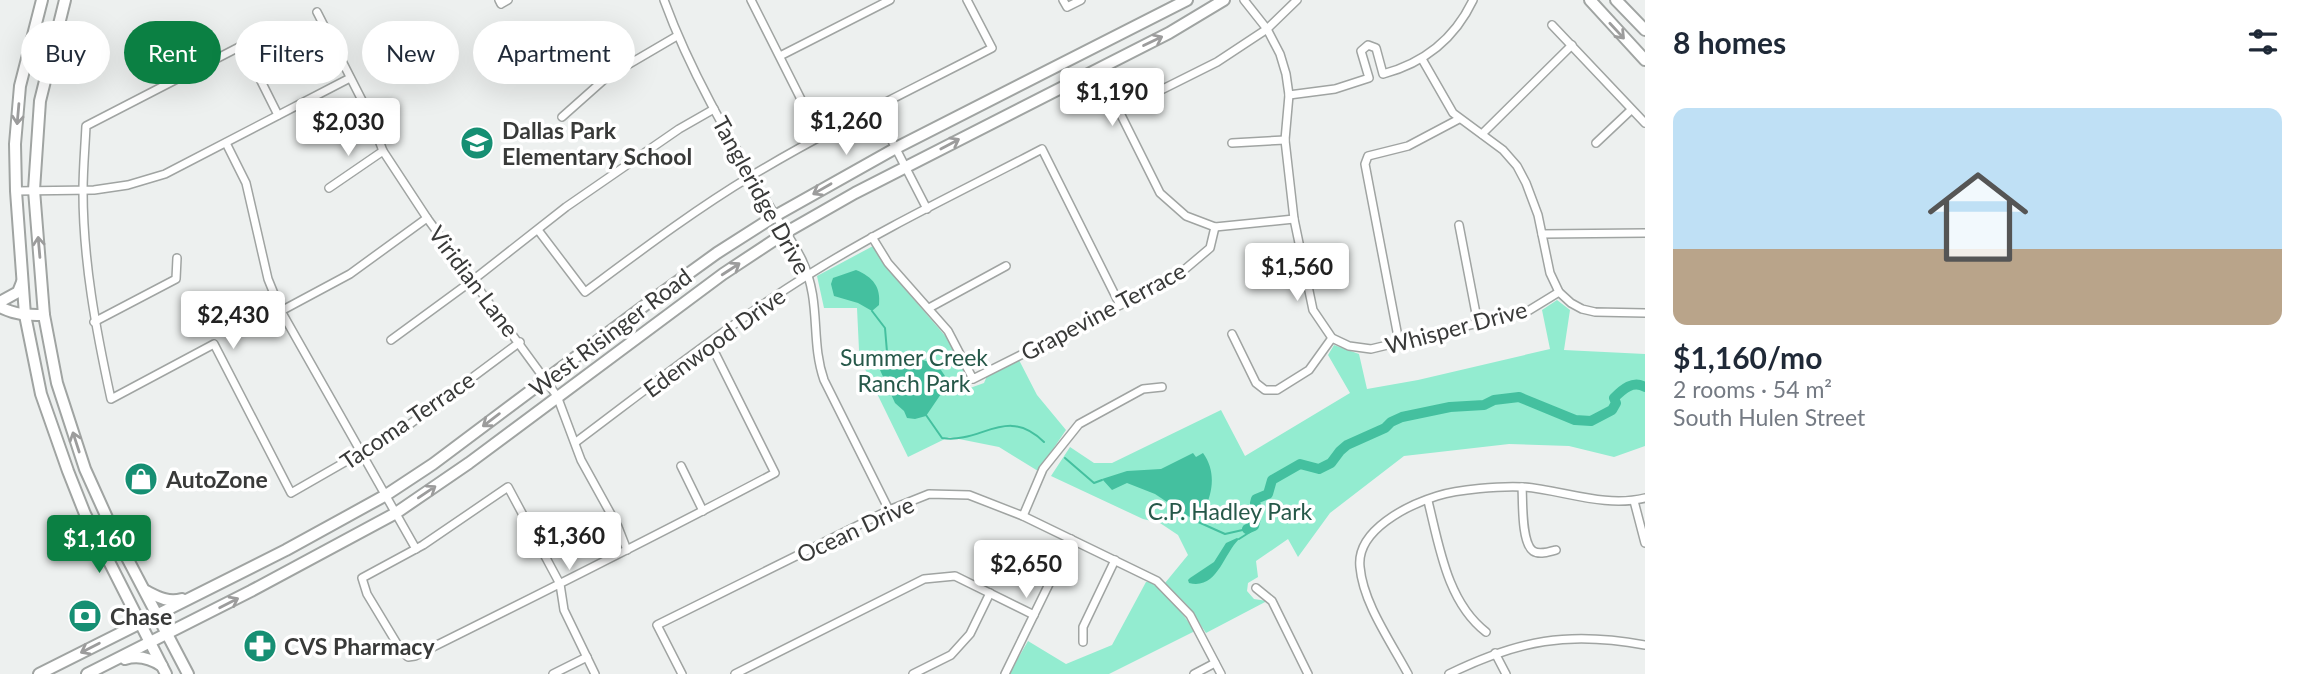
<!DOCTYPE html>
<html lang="en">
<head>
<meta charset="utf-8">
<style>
	:root { --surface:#fff; --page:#f2f2f3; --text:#1f2937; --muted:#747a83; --line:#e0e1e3; --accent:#0b8043 }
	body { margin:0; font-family:Lato,sans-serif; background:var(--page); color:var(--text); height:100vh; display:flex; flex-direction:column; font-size:26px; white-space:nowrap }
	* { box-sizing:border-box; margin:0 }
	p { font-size:23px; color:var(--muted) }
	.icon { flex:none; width:38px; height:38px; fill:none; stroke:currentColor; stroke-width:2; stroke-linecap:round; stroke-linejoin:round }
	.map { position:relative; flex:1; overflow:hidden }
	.side { display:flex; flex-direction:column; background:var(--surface); width:665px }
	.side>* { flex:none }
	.hud { position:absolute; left:21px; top:21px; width:665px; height:63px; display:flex; gap:14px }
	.price { position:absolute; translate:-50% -60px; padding:0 16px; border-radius:7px; background:#fff; color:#222; font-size:23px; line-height:46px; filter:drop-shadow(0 2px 4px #0008) }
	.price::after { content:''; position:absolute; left:50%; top:42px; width:21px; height:16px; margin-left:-10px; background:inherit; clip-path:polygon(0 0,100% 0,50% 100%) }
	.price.on { background:var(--accent); color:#fff }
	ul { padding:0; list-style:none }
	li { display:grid; align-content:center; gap:14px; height:371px; padding:0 28px }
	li+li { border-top:2px solid var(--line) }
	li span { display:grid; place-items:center; height:217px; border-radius:14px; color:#555 }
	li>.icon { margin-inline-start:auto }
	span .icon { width:126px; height:126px; fill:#fffc; stroke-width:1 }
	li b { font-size:30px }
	h2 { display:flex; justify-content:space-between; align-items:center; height:84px; padding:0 28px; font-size:30px }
	.chip { padding:0 24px; border-radius:32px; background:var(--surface); box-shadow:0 7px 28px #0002; font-size:24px; line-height:63px }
	.chip.on { background:var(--accent); color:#fff }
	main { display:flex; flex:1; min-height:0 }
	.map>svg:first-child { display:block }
	.green { fill:#93ecd0 }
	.water { fill:#44c09f }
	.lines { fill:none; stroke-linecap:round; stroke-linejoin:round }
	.stream { stroke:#44c09f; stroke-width:2 }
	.river { stroke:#44c09f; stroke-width:10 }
	.street-casing { stroke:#a0a4a2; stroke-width:10 }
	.secondary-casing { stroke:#a0a4a2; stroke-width:14 }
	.street { stroke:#fff; stroke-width:7 }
	.secondary { stroke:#fff; stroke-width:10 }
	.oneway { stroke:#9c9c9c }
	.labels { text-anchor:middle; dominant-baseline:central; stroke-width:7; stroke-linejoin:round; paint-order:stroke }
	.poi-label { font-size:23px; font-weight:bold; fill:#393a39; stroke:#fff; text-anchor:start }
	.street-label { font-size:23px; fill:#393a39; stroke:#fff }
	.park-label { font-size:23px; fill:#265849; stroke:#fff }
</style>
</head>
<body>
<main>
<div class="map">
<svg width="1645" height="674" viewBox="0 0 1645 674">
	<rect width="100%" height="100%" fill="#edf0ef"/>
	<g class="green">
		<polygon points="873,246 886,267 947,338 964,370 962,377 970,388 984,383 987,376 1019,360 1037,395 1066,430 1038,471 999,447 949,437 908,457 865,369 859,350 857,308 824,308 817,276"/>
		<polygon points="1557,300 1570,310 1564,350 1645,354 1645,446 1614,457 1569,446 1509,444 1404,456 1330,513 1298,557 1288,539 1256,561 1258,577 1248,583 1247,591 1254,599 1267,601 1206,633 1187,605 1165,583 1188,555 1178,535 1160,523 1143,519 1051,476 1070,447 1094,463 1112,463 1221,410 1245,456 1350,393 1328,355 1334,345 1359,354 1367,389 1418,380 1550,349 1542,310"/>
		<polygon points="1146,582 1150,582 1170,597 1195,631 1109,674 1009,674 1028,641 1066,664 1112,645"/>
	</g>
	<g class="water">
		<path d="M 856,270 C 873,277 881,287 879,305 L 872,311 L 858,303 L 834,296 L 831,284 L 833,278 Z"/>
		<polygon points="922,360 937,364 945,376 944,387 946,391 943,391 926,416 915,419 907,418 904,411 895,403 880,370 885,369 893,363"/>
		<path d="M 1193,453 L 1196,457 L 1203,453 C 1219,475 1211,502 1197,522 L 1155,494 L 1127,483 L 1112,490 L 1102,479 L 1127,471 L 1161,469 Z"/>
		<path d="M 1237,538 L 1239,539 C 1223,555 1217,590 1189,583 L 1188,580 L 1190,578 L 1214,562 L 1226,543 Z"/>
	</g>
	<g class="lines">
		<g class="stream">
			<polyline points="872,311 885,328 887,352 893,363"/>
			<path d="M 926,415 L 942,438 C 982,444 1006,405 1044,442"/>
			<polyline points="1065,458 1094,483 1102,480"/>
			<polyline points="1196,521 1225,534 1247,529"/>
			<polyline points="1239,539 1250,532 1251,528"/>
		</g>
		<path class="river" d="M 1247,529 L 1254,526 L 1258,510 L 1255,503 L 1256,499 L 1268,494 L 1272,480 L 1300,464 L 1319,469 L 1331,463 L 1340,451 L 1347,445 L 1385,428 L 1391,422 L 1402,417 L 1450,407 L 1484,405 L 1494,400 L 1519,397 L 1575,420 L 1591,421 L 1612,410 L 1616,403 L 1614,398 C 1623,389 1633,380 1645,387"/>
		<defs>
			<g id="street">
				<polyline points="499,0 501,4 508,0"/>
				<path d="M 664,0 C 690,71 728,136 766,200 C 777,220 792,239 802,260 C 822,303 810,340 824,380 L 889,510"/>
				<polyline points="751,0 820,137"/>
				<polyline points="1063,0 1067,7 1081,0"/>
				<polyline points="1244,0 1267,29 1280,54 1286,74 1289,95 1285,140 1294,219 1313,310 1332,338 1349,346 1371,349 1528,311 1559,292"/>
				<polyline points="317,12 369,114 383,151 427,218 557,396 581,460 618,527 627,550"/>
				<polyline points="1552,25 1645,123"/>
				<polyline points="591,55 607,77"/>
				<polyline points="780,56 890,0"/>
				<polyline points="1422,59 1453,113 1503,150 1517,166 1526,183 1538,215 1550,273 1559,292 1571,303 1582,309 1595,312 1645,313"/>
				<path d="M 1289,95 L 1335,89 L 1369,78 L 1361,51 L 1368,45 L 1376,48 L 1383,74 C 1424,63 1455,38 1473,0"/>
				<polyline points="875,108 927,209"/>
				<path d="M 278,115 L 243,45 L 86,126 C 85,148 83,169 83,191 C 83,261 96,330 111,399 L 214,344 L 291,493 L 406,427 L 520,342"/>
				<polyline points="562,117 607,77 677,36"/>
				<polyline points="1482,134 1572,45"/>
				<polyline points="226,143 246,183 268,279 281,311 416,549"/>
				<polyline points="1232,143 1285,140"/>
				<polyline points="1596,143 1631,110"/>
				<polyline points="329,188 383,151"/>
				<polyline points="16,191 94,190 128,185 165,174 350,78"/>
				<polyline points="1294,219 1215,227 1186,216 1160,193 1119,111 1217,62 1267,29 1297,0"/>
				<polyline points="1459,225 1478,324"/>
				<path d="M 538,230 L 585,292 C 639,252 693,211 751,176 C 829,129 911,90 992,48 L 967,0"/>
				<polyline points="1542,234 1645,233"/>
				<polyline points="872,237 888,263 948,331 973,379 1154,288 1184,270 1210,248 1215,227"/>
				<polyline points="929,308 1006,266"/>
				<polyline points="281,311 350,274 427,218"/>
				<polyline points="94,322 176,279 177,258"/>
				<polyline points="1232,334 1256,383 1265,390 1277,390 1309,370 1332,338"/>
				<polyline points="391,340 473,280 566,207 679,129 714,109"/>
				<polyline points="1399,342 1365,164 1368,156 1408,146 1459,119"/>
				<path d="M 576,442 C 652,385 728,325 808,275 C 883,228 964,190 1042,149 L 1120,305"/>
				<polyline points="681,466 703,511"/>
				<path d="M 1522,487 C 1523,501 1521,542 1533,551 C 1539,555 1549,552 1556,550"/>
				<path d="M 1428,501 C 1439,545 1447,602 1486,632"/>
				<polyline points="1634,501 1645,543"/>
				<polyline points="1023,516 1043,469 1079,424 1143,389 1162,387"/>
				<polyline points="1256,588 1272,601 1308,674"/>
				<polyline points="1083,642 1083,627 1115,560"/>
				<polyline points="1495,653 1506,674"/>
				<polyline points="553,674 587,657"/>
				<path d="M 595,674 L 564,610 L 560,584 L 508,487 L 423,545 L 362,578 L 367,594 L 402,652 L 408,657 L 415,656 C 536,596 656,536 775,473 L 710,343"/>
				<polyline points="682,674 657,625 889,510 929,494 969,495 1023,516 1157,581 1190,615 1221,674"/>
				<polyline points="735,674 924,579 955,576 1034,615"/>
				<polyline points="913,674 951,655 970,634 990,593"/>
				<polyline points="1005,674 1071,539"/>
				<polyline points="1194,674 1215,663"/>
				<path d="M 1408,674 C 1391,642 1363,603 1360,567 C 1356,530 1408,505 1437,496 C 1459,489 1500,486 1523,487 C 1563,490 1604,508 1645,498"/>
				<path d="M 1449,674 C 1519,640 1568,631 1645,645"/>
			</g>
			<g id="secondary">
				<polyline points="42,0 20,86 15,144 16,191 25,315 41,394 68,471 85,514 166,674"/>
				<polyline points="65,0 40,101 34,190 44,315 57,383 85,469 113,531 188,674"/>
				<polyline points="1590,0 1645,60"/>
				<polyline points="1616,0 1645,30"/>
				<polyline points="0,302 18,292 22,282"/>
				<path d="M 0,307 C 15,315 28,315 44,315"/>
				<path d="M 146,591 C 158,597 168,603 182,599"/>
				<path d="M 125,659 C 138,655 150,658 162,666"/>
				<polyline points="39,674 286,550 386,495 433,464 656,297 717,253 775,216 896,148 1187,0"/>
				<polyline points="87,674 251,591 396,513 469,463 723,274 785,233 855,193 1169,33 1224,0"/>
			</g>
		</defs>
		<use href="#street" class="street-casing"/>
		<use href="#secondary" class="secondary-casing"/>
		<use href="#street" class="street"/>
		<use href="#secondary" class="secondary"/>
	</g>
	<defs><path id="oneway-shaft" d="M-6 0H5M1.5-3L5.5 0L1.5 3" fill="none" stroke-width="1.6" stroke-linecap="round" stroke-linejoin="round" transform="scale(1.75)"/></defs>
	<g class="oneway">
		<use href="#oneway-shaft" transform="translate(1617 31) rotate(47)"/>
		<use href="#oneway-shaft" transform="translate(1153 41) rotate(-26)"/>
		<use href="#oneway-shaft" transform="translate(18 114) rotate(95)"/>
		<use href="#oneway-shaft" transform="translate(950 144) rotate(-28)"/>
		<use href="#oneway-shaft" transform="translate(822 189) rotate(150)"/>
		<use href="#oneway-shaft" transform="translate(39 247) rotate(-95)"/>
		<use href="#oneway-shaft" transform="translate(731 269) rotate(-33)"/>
		<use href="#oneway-shaft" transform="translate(491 420) rotate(143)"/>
		<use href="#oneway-shaft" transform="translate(76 442) rotate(-108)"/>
		<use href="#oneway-shaft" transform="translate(427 492) rotate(-34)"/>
		<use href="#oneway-shaft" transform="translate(229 603) rotate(-27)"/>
		<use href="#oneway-shaft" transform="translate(90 648) rotate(153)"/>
	</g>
	<defs>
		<symbol id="school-disc" viewBox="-11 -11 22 22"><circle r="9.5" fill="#168f73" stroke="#fff"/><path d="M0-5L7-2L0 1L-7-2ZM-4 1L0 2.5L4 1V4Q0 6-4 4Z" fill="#fff"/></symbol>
		<symbol id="shop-disc" viewBox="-11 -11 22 22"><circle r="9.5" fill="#168f73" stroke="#fff"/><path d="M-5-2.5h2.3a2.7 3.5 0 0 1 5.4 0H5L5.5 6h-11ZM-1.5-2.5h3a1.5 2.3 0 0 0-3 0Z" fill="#fff"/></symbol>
		<symbol id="bank-disc" viewBox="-11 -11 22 22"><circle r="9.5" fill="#168f73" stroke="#fff"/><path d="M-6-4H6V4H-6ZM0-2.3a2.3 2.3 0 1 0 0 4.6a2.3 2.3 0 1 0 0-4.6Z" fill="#fff"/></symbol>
		<symbol id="pharmacy-disc" viewBox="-11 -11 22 22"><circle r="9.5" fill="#168f73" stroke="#fff"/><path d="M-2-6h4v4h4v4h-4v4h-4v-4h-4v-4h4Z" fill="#fff"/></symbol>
	</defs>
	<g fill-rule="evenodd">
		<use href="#school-disc" x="458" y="124" width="38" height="38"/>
		<use href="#shop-disc" x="122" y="460" width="38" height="38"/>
		<use href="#bank-disc" x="66" y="597" width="38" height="38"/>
		<use href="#pharmacy-disc" x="241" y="627" width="38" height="38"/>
	</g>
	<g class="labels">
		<g class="poi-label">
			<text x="502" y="130">Dallas Park<tspan x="502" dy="26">Elementary School</tspan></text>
			<text x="166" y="479">AutoZone</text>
			<text x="110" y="616">Chase</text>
			<text x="284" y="646">CVS Pharmacy</text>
		</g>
		<g class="street-label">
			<text transform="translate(762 195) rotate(61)">Tangleridge Drive</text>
			<text transform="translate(474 281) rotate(53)">Viridian Lane</text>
			<text transform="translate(1103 311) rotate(-28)">Grapevine Terrace</text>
			<text transform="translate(1456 327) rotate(-15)">Whisper Drive</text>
			<text transform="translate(610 332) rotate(-37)">West Risinger Road</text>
			<text transform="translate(714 342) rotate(-36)">Edenwood Drive</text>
			<text transform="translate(407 420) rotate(-34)">Tacoma Terrace</text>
			<text transform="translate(855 529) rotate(-25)">Ocean Drive</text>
		</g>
		<g class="park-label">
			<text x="914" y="357">Summer Creek<tspan x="914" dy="26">Ranch Park</tspan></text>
			<text x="1230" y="511">C.P. Hadley Park</text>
		</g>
	</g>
</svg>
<b class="price" style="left:1112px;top:128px">$1,190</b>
<b class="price" style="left:846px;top:157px">$1,260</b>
<b class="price" style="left:348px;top:158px">$2,030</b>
<b class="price" style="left:1297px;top:303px">$1,560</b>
<b class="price" style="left:233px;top:351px">$2,430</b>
<b class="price" style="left:569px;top:572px">$1,360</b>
<b class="price on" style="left:99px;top:575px">$1,160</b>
<b class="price" style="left:1026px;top:600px">$2,650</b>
<div class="hud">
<a class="chip">Buy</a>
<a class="chip on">Rent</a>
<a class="chip">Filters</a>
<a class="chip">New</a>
<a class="chip">Apartment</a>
</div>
</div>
<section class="side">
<h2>8 homes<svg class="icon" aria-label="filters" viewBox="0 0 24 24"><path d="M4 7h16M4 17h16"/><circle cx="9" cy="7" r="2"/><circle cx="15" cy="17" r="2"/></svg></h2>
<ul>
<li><span style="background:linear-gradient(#bfe0f5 65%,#b9a48a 0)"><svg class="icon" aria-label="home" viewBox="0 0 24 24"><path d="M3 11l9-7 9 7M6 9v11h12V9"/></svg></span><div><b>$1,160/mo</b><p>2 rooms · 54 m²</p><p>South Hulen Street</p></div></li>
</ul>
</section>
</main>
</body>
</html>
